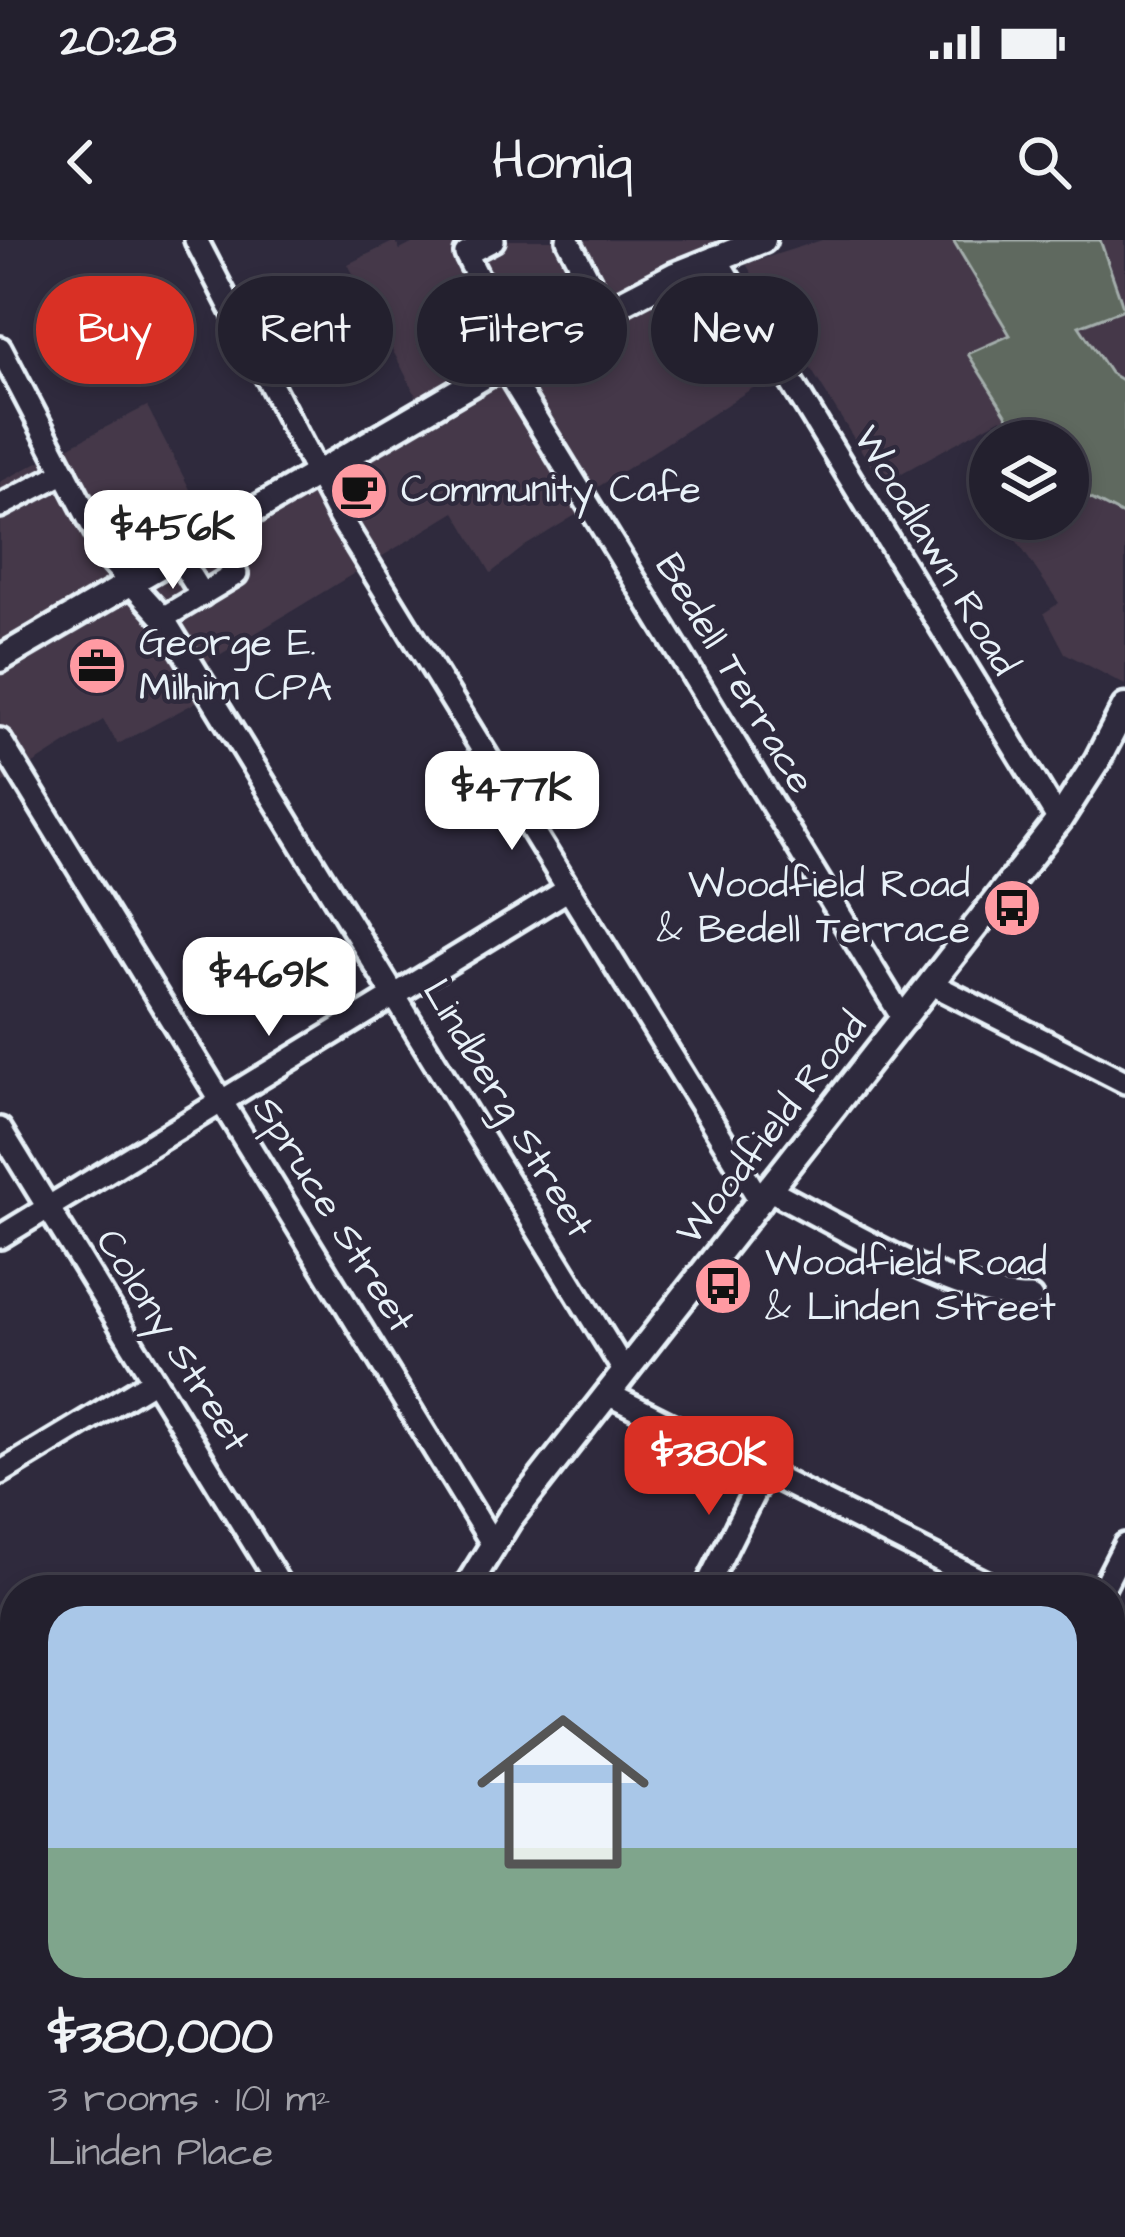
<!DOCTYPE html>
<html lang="en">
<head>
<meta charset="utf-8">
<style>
	:root { --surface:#23202e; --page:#2f2d3a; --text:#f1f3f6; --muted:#a3a3aa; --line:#403e4a; --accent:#d93025 }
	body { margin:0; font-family:"Architects Daughter",sans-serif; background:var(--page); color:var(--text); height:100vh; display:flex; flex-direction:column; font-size:45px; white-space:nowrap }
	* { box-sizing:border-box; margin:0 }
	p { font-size:39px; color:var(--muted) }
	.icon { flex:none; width:66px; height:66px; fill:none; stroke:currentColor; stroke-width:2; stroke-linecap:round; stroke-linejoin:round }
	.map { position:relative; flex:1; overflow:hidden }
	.drawer { position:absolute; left:0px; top:1335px; width:1125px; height:663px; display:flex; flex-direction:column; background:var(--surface); border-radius:48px 48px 0 0; box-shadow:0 6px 18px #0003,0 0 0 3px var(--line) }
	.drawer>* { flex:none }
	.hud { position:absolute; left:36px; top:36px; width:1053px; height:108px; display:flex; gap:24px }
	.controls { position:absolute; left:969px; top:180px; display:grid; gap:24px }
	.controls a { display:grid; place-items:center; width:120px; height:120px; border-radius:50%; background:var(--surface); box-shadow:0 6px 18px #0003,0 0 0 3px var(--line); font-size:60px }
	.price { position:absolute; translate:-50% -102px; padding:0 27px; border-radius:24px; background:#fff; color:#222; font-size:39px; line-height:78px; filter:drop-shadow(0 3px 6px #0008) }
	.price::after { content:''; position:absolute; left:50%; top:72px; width:36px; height:27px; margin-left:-18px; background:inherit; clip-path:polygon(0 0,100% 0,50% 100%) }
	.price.on { background:var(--accent); color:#fff }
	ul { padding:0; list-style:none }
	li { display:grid; align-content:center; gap:24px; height:636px; padding:0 48px }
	li span { display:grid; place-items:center; height:372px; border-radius:36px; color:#555 }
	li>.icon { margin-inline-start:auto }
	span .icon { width:216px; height:216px; fill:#fffc; stroke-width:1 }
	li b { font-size:51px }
	.pill { padding:0 42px; border-radius:54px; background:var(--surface); box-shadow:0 6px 18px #0003,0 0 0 3px var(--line); font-size:42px; line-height:108px }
	.pill.on { background:var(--accent); color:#fff }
	.status { display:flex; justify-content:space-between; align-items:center; height:84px; padding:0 60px; background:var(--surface); direction:ltr }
	.status svg { height:33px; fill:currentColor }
	header { display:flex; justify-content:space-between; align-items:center; height:156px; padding:0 48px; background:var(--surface); font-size:54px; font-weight:600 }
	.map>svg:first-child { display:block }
	.built { fill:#443949 }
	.green { fill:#5e695e; stroke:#a3adab; stroke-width:3 }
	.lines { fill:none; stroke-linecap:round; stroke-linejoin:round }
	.minor-casing { stroke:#e8f1f8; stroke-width:30 }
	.major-casing { stroke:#e8f1f8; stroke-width:33 }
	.minor { stroke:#2f2a3d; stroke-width:21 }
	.major { stroke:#2f2a3d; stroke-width:24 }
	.rail { stroke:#e8f1f8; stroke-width:6 }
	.labels { text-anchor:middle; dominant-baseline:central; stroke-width:9; stroke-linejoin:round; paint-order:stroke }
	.poi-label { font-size:39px; fill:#e8f1f8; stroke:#2f2a3d; text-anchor:start }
	.street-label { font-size:39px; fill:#e8f1f8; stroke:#2f2a3d }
</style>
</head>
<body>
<div class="status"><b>20:28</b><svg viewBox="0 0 49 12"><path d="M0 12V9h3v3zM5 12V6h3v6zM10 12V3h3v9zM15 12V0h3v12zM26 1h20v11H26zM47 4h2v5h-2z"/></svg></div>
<header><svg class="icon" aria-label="back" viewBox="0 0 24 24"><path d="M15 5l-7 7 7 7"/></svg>Homiq<svg class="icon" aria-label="search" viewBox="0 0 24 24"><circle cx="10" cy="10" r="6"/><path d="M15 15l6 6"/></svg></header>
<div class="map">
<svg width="1125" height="1997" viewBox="0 0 1125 1997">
	<rect width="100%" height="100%" fill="#2f2a3d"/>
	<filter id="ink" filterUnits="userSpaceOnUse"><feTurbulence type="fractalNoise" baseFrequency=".00833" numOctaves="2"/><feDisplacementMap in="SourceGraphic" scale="24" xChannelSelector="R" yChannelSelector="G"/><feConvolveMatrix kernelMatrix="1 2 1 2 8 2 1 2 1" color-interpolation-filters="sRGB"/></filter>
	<g filter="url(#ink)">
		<g class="built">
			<polygon points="419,0 763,0 717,15 784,128 587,254 592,265 525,306 491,333 455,272 203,425 217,451 118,504 103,480 0,545 0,242 147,166 211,290 422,167 348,24 395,1 400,10"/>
			<polygon points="822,0 1125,0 1125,445 1065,413 1044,373 1059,363 1012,294 1038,279 1068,279 1068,201 1015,201 1001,178 882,244 746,24"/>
		</g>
		<polygon class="green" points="953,0 1100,0 1124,69 1079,86 1110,133 1125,142 1125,276 1068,247 1068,201 1023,201 968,114 1010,95"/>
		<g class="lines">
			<defs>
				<g id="minor">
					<polyline points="196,0 339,276 761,962"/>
					<polyline points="493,0 466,14 518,117"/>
					<polyline points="568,0 605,71"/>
					<polyline points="715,17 1059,580"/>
					<polyline points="0,108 111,321 163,378 625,1132"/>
					<polyline points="503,125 904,780"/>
					<polyline points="0,266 65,232"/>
					<polyline points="177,315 202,355"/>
					<polyline points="163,378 236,334 211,294"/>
					<polyline points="0,500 492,1303"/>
					<polyline points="932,744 1125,842"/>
					<polyline points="0,889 283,1350"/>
					<path d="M 770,950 C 838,984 957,1060 1031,1058"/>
					<polyline points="0,997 567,650"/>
					<polyline points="608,1154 1000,1350"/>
					<polyline points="0,1233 154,1140"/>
					<polyline points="705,1350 764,1232"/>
					<polyline points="1102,1350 1125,1305"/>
					<polyline points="1110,1472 1125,1442"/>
					<polyline points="0,1498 15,1484"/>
					<polyline points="0,1598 15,1614"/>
					<polyline points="0,1762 15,1765"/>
					<polyline points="1110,1978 1125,1986"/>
					<polyline points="30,1983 32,1991"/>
					<polyline points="527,1983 565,1997"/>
					<polyline points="781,1997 788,1983"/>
					<polyline points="847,1997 854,1983"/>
				</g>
				<g id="major">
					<polyline points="0,419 503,125 675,35 763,0"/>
					<polyline points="465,1350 510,1278 1059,580 1097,521 1125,467"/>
					<polyline points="198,1997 204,1983"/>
				</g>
			</defs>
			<use href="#minor" class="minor-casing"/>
			<use href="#major" class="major-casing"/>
			<use href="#minor" class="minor"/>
			<use href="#major" class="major"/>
			<g class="rail">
				<polyline points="1110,1408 1125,1378"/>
				<polyline points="816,1997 823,1983"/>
			</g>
		</g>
	</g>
	<defs>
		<symbol id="cafe-disc" viewBox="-11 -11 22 22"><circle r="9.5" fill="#ff9aa2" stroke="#2f2a3d"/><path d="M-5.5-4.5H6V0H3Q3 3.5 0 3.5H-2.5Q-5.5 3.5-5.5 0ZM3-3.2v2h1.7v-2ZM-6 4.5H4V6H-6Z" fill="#111"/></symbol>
		<symbol id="office-disc" viewBox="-11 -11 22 22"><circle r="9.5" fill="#ff9aa2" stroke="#2f2a3d"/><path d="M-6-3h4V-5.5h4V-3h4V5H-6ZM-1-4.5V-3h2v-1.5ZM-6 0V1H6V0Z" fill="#111"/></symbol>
		<symbol id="bus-disc" viewBox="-11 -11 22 22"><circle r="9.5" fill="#ff9aa2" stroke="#2f2a3d"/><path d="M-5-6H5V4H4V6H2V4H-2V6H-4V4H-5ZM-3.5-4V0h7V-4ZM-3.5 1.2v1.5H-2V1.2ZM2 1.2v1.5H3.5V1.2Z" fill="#111"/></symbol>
	</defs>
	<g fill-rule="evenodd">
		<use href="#cafe-disc" x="326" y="218" width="66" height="66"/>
		<use href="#office-disc" x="64" y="393" width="66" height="66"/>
		<use href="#bus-disc" x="979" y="635" width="66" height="66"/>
		<use href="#bus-disc" x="690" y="1013" width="66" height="66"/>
	</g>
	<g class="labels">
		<g class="poi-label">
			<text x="401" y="251">Community Cafe</text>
			<text x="139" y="404">George E.<tspan x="139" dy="45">Milhim CPA</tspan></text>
			<text x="970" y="646" text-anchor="end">Woodfield Road<tspan x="970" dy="45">&amp; Bedell Terrace</tspan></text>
			<text x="765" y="1024">Woodfield Road<tspan x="765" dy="45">&amp; Linden Street</tspan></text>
		</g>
		<g class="street-label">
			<text transform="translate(935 311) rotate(59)">Woodlawn Road</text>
			<text transform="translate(734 434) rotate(59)">Bedell Terrace</text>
			<text transform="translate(507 869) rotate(59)">Lindberg Street</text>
			<text transform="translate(772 889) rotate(-52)">Woodfield Road</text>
			<text transform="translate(333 975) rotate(58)">Spruce Street</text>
			<text transform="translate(172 1101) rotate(58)">Colony Street</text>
		</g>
	</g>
</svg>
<div class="controls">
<a><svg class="icon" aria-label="layers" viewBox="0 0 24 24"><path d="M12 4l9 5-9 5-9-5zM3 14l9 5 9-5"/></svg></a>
</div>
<b class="price" style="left:173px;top:352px">$456K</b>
<b class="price" style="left:512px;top:613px">$477K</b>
<b class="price" style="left:269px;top:799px">$469K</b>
<b class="price on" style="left:709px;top:1278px">$380K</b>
<div class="hud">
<a class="pill on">Buy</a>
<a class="pill">Rent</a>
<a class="pill">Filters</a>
<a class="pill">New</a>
</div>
<section class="drawer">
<ul>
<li><span style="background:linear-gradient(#a9c7e8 65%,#7fa58c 0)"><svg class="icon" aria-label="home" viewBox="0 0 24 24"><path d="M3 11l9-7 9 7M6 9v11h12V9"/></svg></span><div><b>$380,000</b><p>3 rooms · 101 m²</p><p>Linden Place</p></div></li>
</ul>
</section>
</div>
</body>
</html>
